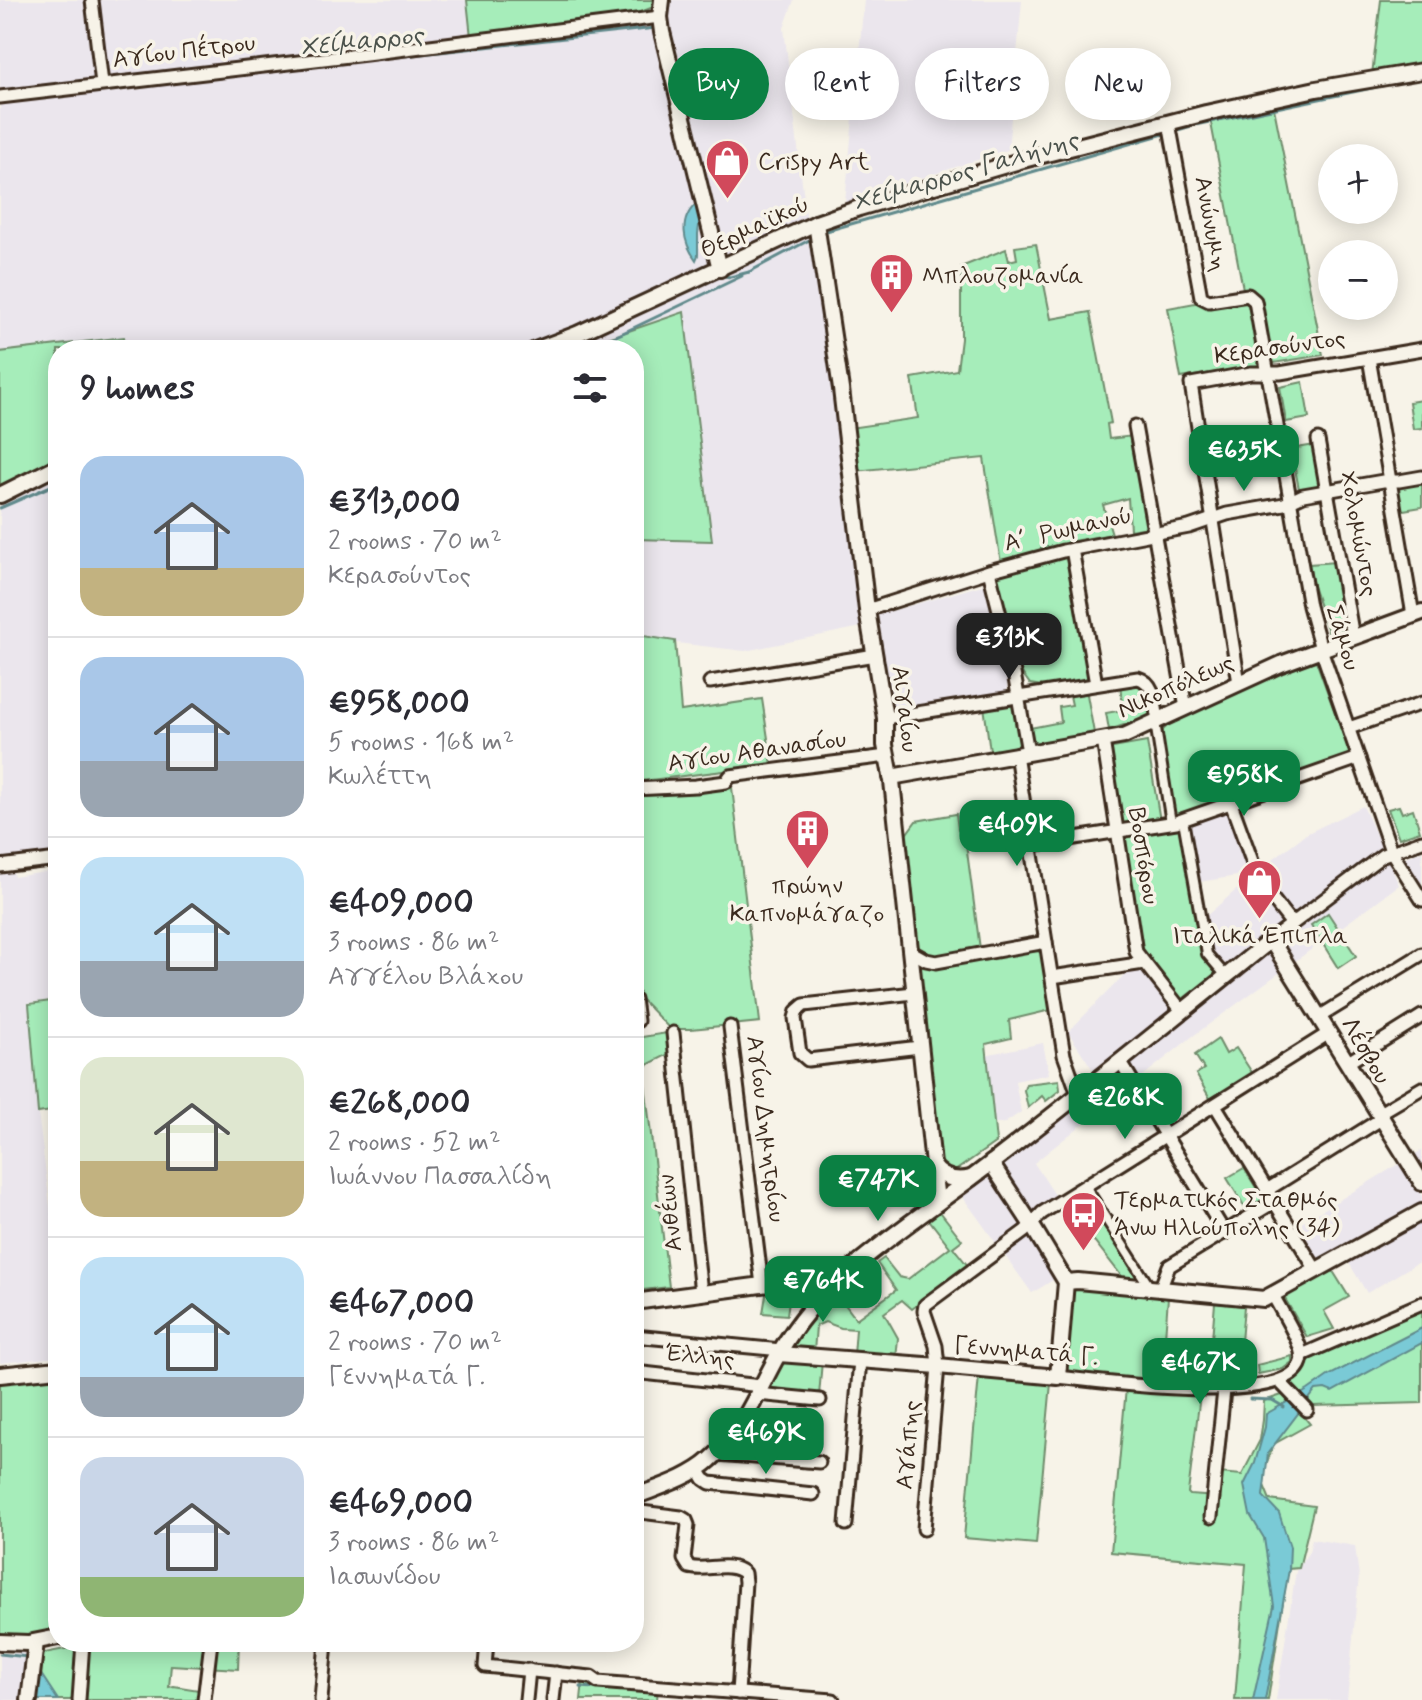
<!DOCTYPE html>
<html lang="en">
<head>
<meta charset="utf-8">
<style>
	:root { --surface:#fff; --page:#f7f7f7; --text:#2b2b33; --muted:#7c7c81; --line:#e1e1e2; --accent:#0b8043 }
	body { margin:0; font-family:Mynerve,sans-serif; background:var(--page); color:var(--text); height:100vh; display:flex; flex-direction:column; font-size:30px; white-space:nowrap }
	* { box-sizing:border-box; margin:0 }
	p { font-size:26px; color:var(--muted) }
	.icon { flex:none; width:44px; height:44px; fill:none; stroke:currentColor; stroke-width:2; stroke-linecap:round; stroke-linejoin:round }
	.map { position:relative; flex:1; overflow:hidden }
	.side { position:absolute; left:48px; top:340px; width:596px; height:1312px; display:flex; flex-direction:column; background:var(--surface); border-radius:32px; box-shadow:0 4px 20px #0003 }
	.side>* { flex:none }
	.guide { position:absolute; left:668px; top:48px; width:634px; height:72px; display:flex; gap:16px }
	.buttons { position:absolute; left:1318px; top:144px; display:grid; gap:16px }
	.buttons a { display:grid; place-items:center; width:80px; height:80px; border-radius:50%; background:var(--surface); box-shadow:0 4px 20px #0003; font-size:40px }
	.price { position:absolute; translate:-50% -68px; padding:0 18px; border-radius:16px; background:var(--accent); color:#fff; font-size:26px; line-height:52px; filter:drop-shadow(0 2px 4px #0008) }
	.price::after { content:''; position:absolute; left:50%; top:48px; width:24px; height:18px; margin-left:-12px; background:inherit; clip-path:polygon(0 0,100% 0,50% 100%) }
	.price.current { background:#222; color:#fff }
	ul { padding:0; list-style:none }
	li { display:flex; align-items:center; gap:24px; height:200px; padding:0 32px }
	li+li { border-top:2px solid var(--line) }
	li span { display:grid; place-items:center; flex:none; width:224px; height:160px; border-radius:24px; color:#555 }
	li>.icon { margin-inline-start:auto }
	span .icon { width:96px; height:96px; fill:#fffc; stroke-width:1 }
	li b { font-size:34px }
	h2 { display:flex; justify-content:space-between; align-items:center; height:96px; padding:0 32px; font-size:34px }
	.chip { padding:0 28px; border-radius:36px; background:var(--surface); box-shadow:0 4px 20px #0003; font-size:28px; line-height:72px }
	.chip.current { background:var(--accent); color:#fff }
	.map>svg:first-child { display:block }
	.built { fill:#ebe6ed }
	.green { fill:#a6edba; stroke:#708c6c; stroke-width:2 }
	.water { fill:#7acad6; stroke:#618a8c; stroke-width:2 }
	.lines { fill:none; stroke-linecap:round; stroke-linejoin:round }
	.stream { stroke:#618a8c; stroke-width:3 }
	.pedestrian-casing { stroke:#3b2a1e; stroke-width:14 }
	.minor-casing { stroke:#3b2a1e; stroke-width:17 }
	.tertiary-casing { stroke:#3b2a1e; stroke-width:20 }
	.pedestrian { stroke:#f7f3e8; stroke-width:8 }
	.minor { stroke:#f7f3e8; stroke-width:11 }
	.tertiary { stroke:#f7f3e8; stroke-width:14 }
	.labels { text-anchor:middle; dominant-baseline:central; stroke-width:7; stroke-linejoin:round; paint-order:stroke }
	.street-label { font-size:24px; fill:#3b2a1e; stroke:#f7f3e8 }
	.poi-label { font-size:24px; fill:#3b2a1e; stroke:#f7f3e8; text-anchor:start }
	.water-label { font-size:26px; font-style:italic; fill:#4b524c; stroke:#f7f3e8 }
</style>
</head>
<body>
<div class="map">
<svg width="1422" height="1700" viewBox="0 0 1422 1700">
	<rect width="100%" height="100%" fill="#f7f3e8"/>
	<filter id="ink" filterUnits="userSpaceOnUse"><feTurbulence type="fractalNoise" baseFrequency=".0125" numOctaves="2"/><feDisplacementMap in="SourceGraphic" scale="16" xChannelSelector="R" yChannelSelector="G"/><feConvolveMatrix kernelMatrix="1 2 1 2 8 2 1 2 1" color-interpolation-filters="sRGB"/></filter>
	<g filter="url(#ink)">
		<g class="built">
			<polygon points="0,0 794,0 784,28 805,208 871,625 745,651 634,638 634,350 58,350 58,858 12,866 14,877 58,870 58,999 29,1003 38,1113 58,1267 58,1357 0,1363"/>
			<polygon points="864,0 1022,0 1008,150 845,203"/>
			<polygon points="986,584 1008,674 1007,693 975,700 886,713 874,616"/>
			<polygon points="1363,806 1399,885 1193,1036 1034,1163 1059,1201 1024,1227 1058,1277 1032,1293 957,1189 1099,1079 1068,1032 1143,956 1217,972 1203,956 1198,928 1205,917 1265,865 1306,834"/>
			<polygon points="1228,812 1250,874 1199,882 1189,825"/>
			<polygon points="1422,851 1422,893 1402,861 1407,857"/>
			<polygon points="1043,1043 1049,1074 1015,1081 1021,1112 1005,1123 993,1124 990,1103 993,1102 985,1055"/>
			<polygon points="1422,1150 1422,1192 1420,1193 1422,1197 1422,1260 1367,1293 1349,1263 1318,1281 1288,1231"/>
			<polygon points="1312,1539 1355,1546 1359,1576 1347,1700 1276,1700 1296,1571 1309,1552"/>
			<polygon points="31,1651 25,1700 0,1700 0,1655"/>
		</g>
		<g class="green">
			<polygon points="467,0 655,0 651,8 635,14 471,37"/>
			<polygon points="1381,0 1422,0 1422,67 1372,75"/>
			<polygon points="1273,103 1323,355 1181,378 1168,308 1244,294 1210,118"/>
			<polygon points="1036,244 1051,319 1090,312 1111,423 1107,424 1109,439 1133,436 1149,527 1130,530 1128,498 1103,505 1112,534 1067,542 1068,550 1065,551 1090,680 1048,687 1030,684 1022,673 1015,654 1039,650 1036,627 1009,631 992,566 1001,563 984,458 855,471 849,428 918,418 912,378 957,370 961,339 961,267 1006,249 1009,261 1017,259 1015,247"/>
			<polygon points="684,312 712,541 634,539 634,350 586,350 585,346"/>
			<polygon points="124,337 126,350 58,350 58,458 0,486 0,352"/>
			<polygon points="1303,382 1309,418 1286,422 1280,387"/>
			<polygon points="1422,400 1422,428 1413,429 1409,402"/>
			<polygon points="1315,445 1322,486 1299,489 1291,449"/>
			<polygon points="1422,483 1422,507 1397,511 1393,488"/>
			<polygon points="1336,562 1349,627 1329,634 1313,586 1309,564"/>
			<polygon points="637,635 675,641 681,711 762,699 772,765 634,782"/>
			<polygon points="1315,658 1350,754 1174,816 1162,738 1163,730 1168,725 1255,682"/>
			<polygon points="1141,683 1147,692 1151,716 1109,730 1106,713 1123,710 1120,684"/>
			<polygon points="1086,689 1094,733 990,751 984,706 1015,701 1020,730 1061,722 1059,707 1072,705 1069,691"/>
			<polygon points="1147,742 1160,821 1120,828 1107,749"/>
			<polygon points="731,779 760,1022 691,1029 670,1029 639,997 634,962 634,792"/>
			<polygon points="1399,806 1402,813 1413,809 1420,831 1399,838 1388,809"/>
			<polygon points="956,814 958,829 964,829 980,949 977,960 1037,951 1042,953 1051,1010 1009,1020 1011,1038 986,1044 996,1142 941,1181 901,834 907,833 916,821"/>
			<polygon points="1180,828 1203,956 1217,972 1180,1001 1143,956 1140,945 1123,837"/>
			<polygon points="1328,913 1356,956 1338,968 1311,925"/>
			<polygon points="58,1000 58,1110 38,1113 29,1004"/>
			<polygon points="667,1033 669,1054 643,1067 669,1287 634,1291 634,1042 637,1042 636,1038"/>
			<polygon points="1218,1039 1226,1054 1236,1048 1253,1074 1211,1100 1196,1074 1204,1069 1195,1055"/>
			<polygon points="1059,1080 1060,1090 1046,1101 1042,1096 1028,1108 1024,1090 1026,1084"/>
			<polygon points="1244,1168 1263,1199 1246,1209 1227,1178"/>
			<polygon points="1085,1191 1140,1276 1133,1280 1124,1279 1095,1242 1057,1208"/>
			<polygon points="938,1209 962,1240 953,1247 968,1266 912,1309 902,1300 884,1313 898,1338 896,1359 854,1355 856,1329 841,1328 825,1322 816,1326 814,1352 788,1350 809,1321 835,1291 856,1319 896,1290 877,1263 884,1258 899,1277 908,1279 950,1247 927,1217"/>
			<polygon points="1331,1268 1349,1297 1324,1311 1334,1329 1307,1337 1284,1297"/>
			<polygon points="791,1286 787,1315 763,1313 767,1289"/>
			<polygon points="1077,1287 1168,1297 1165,1338 1182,1340 1177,1384 1068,1374 1065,1371 1072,1290"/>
			<polygon points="1215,1303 1244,1306 1241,1342 1212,1339"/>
			<polygon points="1422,1308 1422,1403 1313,1406 1304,1402 1290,1385 1312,1357 1316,1354"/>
			<polygon points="1292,1356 1292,1362 1283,1369 1258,1374 1257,1365"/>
			<polygon points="784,1357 822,1361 819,1396 766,1391"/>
			<polygon points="58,1375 58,1630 31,1636 0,1634 0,1382"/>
			<polygon points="979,1376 1051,1383 1036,1544 964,1538"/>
			<polygon points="1126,1388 1200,1395 1188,1493 1190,1495 1217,1497 1219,1473 1242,1475 1260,1440 1263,1420 1264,1401 1285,1394 1310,1424 1274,1444 1261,1478 1270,1500 1314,1506 1299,1568 1288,1569 1268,1700 1235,1700 1246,1564 1111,1552"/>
			<polygon points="101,1642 239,1642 238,1669 171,1665 169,1687 174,1686 205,1691 204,1700 35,1700 39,1654"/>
			<polygon points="583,1680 658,1687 657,1700 581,1700"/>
		</g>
		<g class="water">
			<path d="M 697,203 L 700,217 L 698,234 L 698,255 L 696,260 C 683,242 678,220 697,203 Z"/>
			<polygon points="1422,1328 1422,1343 1332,1392 1325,1389 1316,1390 1268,1453 1263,1496 1279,1513 1290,1547 1289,1570 1265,1700 1253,1700 1274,1606 1264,1538 1250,1515 1244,1485 1255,1463 1265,1427 1266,1414 1308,1390 1328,1376"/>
			<polygon points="35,1665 58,1700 25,1700"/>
		</g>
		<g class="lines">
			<g class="stream">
				<polyline points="258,72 656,28"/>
				<polyline points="823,232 1195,125 1415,79"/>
				<polyline points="749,272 813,238"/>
				<polyline points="719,275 730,277 749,272"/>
				<polyline points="587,350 742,276"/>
				<polyline points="0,508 58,483"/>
				<polyline points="1250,1399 1272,1400 1284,1407"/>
				<polyline points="0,1654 28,1657"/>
				<polyline points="581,1687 746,1700"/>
			</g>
			<defs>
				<g id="pedestrian">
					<polyline points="1155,722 1171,823"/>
					<polyline points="1183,820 1207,954 1226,976"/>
					<polyline points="1085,1186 1151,1289"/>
				</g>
				<g id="minor">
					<polyline points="92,0 102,84"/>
					<polyline points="0,97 366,54 660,17"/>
					<polyline points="1169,123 1201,297 1209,301 1248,295 1255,301 1309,606 1321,649 1391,851 1422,900"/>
					<polyline points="1369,358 1413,615"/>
					<polyline points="1135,426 1186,708"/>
					<polyline points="1318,440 1353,637"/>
					<polyline points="1072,549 1096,684"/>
					<polyline points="989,571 1012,662 1028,752"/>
					<polyline points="867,610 989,571 1063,551 1189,527 1227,514 1284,504 1303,495 1383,481 1399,481 1422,477"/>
					<polyline points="710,682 875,655"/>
					<polyline points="1239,683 1191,384 1251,373 1280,373 1422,349"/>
					<path d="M 885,718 L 1138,678 C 1156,683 1155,705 1158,721"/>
					<polyline points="1349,728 1422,703"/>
					<polyline points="1103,740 1136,952 1182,1011"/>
					<polyline points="1016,754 1064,1055 1078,1094"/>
					<polyline points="634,789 696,786 726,782 730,776 887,756"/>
					<polyline points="1231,803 1260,883 1292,924"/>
					<polyline points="1031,845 1176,822 1359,758"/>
					<polyline points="0,866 58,859"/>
					<polyline points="1271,940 1383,855 1422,841"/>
					<polyline points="910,951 926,960 936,962 1046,942"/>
					<polyline points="1052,977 1144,963"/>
					<polyline points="914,993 804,1005 797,1011 795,1018 800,1053 808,1060 920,1047"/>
					<polyline points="634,999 637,1021"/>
					<polyline points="1319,1017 1422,954"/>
					<polyline points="730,1027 762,1285"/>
					<polyline points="673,1033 701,1293"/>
					<polyline points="1120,1061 1225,1233"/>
					<polyline points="1347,1063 1422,1016"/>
					<polyline points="1215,1105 1316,1270"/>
					<polyline points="1378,1114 1422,1088"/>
					<polyline points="1267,1190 1381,1119"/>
					<polyline points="1160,1290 1169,1266 1274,1202"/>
					<polyline points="634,1336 781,1350"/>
					<polyline points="1302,1355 1422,1303"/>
					<polyline points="634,1372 761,1386"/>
					<path d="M 1058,1377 C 1098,1381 1287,1409 1301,1362 C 1306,1347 1280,1310 1273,1295"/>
					<polyline points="1279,1381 1307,1410"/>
					<polyline points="757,1394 820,1400"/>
					<polyline points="717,1454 819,1462"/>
					<polyline points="698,1469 704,1479 710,1483 813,1494"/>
					<path d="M 634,1508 L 641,1512 L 681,1517 L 686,1520 L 688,1525 L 684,1559 L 689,1567 C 706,1572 728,1560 744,1573 L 745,1582 L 738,1693"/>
					<polyline points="1211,1517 1224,1390"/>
					<polyline points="846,1524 860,1360"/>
					<polyline points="924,1529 938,1366 936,1346 924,1311 925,1305 1025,1231 1042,1213 1329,1033"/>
					<polyline points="487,1642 485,1666 591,1677 598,1682 833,1700"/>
					<polyline points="79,1700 83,1642"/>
					<polyline points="204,1700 211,1642"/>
					<polyline points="321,1700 326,1642"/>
					<polyline points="526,1700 529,1670"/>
					<polyline points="553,1700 556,1673"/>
				</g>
				<g id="tertiary">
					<polyline points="662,0 660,17 662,32 720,269"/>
					<polyline points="816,223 841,389 867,610 885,718 885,745 892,781 937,1202"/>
					<polyline points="535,350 577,334 816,223 859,208 1023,160 1206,113 1316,89 1422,71"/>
					<polyline points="0,495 58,466"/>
					<polyline points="891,777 1124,736 1281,664 1422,612"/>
					<path d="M 932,1164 C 941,1178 955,1182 971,1178"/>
					<polyline points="1066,1282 1078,1281 1264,1299 1422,1212"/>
					<polyline points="634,1302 844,1274"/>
					<polyline points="779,1354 938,1366 1058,1377 1066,1282 1031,1224 991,1163"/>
					<polyline points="0,1375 58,1369"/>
					<path d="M 634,1497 C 659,1487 690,1478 710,1460 C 743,1432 758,1390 779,1353 C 796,1324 819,1296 845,1274 C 891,1234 942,1201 990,1164 C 1085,1091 1178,1015 1271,940 L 1422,1183"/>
					<polyline points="0,1642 28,1643 58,1637"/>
					<polyline points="29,1700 36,1642"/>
				</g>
			</defs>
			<use href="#pedestrian" class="pedestrian-casing"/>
			<use href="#minor" class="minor-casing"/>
			<use href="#tertiary" class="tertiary-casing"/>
			<use href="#pedestrian" class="pedestrian"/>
			<use href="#minor" class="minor"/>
			<use href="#tertiary" class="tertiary"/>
		</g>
	</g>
	<defs>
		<symbol id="shop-pin" viewBox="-11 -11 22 30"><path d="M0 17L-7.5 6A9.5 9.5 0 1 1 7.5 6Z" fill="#d1495b" stroke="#f7f3e8"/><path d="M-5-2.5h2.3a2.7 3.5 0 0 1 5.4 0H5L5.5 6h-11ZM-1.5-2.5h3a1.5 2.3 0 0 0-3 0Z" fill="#fff"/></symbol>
		<symbol id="building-pin" viewBox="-11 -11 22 30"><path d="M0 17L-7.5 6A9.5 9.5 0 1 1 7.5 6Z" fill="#d1495b" stroke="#f7f3e8"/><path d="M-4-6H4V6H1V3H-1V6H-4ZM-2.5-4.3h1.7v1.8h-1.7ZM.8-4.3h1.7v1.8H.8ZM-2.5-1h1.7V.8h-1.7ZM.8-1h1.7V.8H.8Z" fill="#fff"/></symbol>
		<symbol id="bus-pin" viewBox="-11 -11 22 30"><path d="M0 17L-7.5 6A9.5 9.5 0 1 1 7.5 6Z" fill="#d1495b" stroke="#f7f3e8"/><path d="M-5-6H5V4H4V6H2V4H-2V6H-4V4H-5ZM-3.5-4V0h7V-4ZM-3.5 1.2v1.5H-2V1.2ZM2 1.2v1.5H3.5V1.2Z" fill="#fff"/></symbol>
	</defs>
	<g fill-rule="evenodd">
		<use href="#shop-pin" x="702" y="136" width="51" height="69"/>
		<use href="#building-pin" x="866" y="250" width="51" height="69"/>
		<use href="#building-pin" x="782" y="806" width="51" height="69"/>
		<use href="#shop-pin" x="1234" y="856" width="51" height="69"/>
		<use href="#bus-pin" x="1058" y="1188" width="51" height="69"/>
	</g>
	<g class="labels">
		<g class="street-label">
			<text transform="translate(184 52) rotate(-7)">Αγίου Πέτρου</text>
			<text transform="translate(1210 224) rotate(80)">Ανώνυμη</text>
			<text transform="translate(755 228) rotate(-25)">Θερμαϊκού</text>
			<text transform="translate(1280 348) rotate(-8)">Κερασούντος</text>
			<text transform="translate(1068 530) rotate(-13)">Α΄ Ρωμανού</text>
			<text transform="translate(1358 534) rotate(80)">Χολομώντος</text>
			<text transform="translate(1342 638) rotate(73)">Σάμου</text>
			<text transform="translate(1176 687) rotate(-24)">Νικοπόλεως</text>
			<text transform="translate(904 709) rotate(83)">Αιγαίου</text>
			<text transform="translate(757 752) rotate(-8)">Αγίου Αθανασίου</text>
			<text transform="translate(1143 856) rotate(81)">Βοσπόρου</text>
			<text transform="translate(1365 1051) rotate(59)">Λέσβου</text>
			<text transform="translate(765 1129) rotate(83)">Αγίου Δημητρίου</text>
			<text transform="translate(671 1213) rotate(-96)">Ανθέων</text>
			<text transform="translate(1026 1352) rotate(5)">Γεννηματά Γ.</text>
			<text transform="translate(700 1357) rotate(6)">Έλλης</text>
			<text transform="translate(909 1445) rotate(-85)">Αγάπης</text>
		</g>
		<g class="poi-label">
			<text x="758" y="162">Crispy Art</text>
			<text x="922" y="276">Μπλουζομανία</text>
			<text x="807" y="886" text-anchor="middle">πρώην<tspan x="807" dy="28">Καπνομάγαζο</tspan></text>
			<text x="1260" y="936" text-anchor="middle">Ιταλικά Έπιπλα</text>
			<text x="1114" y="1200">Τερματικός Σταθμός<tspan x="1114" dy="28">Άνω Ηλιούπολης (34)</tspan></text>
		</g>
		<g class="water-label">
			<text transform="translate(362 42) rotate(-6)">Χείμαρρος</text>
			<text transform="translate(966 172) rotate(-16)">Χείμαρρος Γαλήνης</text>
		</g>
	</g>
</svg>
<div class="buttons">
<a>+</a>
<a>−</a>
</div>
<b class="price" style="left:1244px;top:493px">€635K</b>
<b class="price current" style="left:1009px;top:681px">€313K</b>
<b class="price" style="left:1244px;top:818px">€958K</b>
<b class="price" style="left:1017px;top:868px">€409K</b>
<b class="price" style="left:1125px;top:1141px">€268K</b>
<b class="price" style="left:878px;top:1223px">€747K</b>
<b class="price" style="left:823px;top:1324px">€764K</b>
<b class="price" style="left:1200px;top:1406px">€467K</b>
<b class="price" style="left:766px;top:1476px">€469K</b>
<div class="guide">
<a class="chip current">Buy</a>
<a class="chip">Rent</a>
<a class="chip">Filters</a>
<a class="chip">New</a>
</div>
<section class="side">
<h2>9 homes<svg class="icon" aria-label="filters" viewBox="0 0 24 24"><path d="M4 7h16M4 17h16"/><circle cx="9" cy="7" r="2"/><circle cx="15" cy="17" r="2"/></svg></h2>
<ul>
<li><span style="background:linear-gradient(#a9c7e8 70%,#c2b280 0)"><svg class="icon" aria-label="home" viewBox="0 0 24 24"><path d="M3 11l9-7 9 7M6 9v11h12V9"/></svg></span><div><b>€313,000</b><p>2 rooms · 70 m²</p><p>Κερασούντος</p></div></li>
<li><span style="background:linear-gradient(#a9c7e8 65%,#9aa5b1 0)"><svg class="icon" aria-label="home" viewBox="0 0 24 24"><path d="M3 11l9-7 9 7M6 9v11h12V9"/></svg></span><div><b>€958,000</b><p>5 rooms · 168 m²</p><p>Κωλέττη</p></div></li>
<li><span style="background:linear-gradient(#bfe0f5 65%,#9aa5b1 0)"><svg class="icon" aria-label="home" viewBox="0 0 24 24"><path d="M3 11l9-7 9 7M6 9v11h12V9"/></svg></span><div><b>€409,000</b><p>3 rooms · 86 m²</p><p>Αγγέλου Βλάχου</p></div></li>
<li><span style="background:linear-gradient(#dfe7d0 65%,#c2b280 0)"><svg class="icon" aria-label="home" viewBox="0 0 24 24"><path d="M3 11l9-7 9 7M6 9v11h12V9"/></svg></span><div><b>€268,000</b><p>2 rooms · 52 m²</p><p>Ιωάννου Πασσαλίδη</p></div></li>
<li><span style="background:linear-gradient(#bfe0f5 75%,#9aa5b1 0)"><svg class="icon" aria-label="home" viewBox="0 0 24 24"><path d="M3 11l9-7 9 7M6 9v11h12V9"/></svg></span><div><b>€467,000</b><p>2 rooms · 70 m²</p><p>Γεννηματά Γ.</p></div></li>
<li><span style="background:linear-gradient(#c9d6e8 75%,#8fb573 0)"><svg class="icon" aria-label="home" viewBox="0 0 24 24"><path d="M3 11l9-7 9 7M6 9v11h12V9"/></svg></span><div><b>€469,000</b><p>3 rooms · 86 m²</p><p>Ιασωνίδου</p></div></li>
</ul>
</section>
</div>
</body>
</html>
